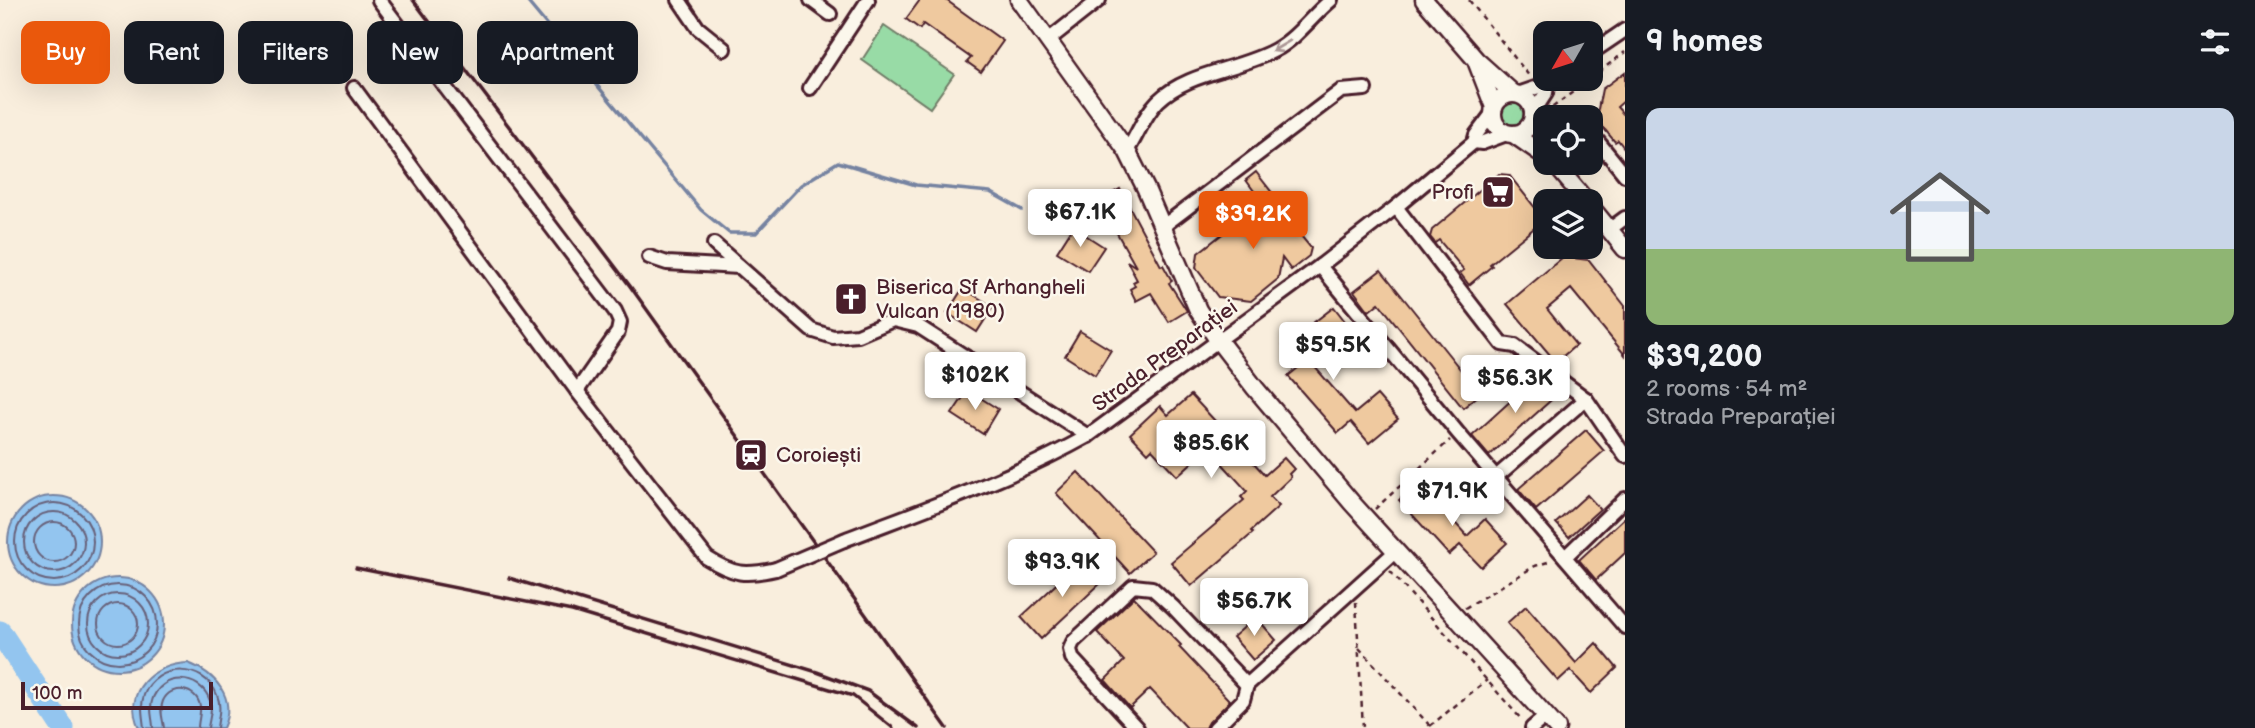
<!DOCTYPE html>
<html lang="en">
<head>
<meta charset="utf-8">
<style>
	:root { --surface:#171b24; --page:#242831; --text:#f1f3f6; --muted:#9ea1a6; --accent:#ea580c }
	body { margin:0; font-family:"Balsamiq Sans",sans-serif; background:var(--page); color:var(--text); height:100vh; display:flex; flex-direction:column; font-size:26px; white-space:nowrap }
	* { box-sizing:border-box; margin:0 }
	p { font-size:23px; color:var(--muted) }
	.icon { flex:none; width:38px; height:38px; fill:none; stroke:currentColor; stroke-width:2; stroke-linecap:round; stroke-linejoin:round }
	.map { position:relative; flex:1; overflow:hidden }
	.details { display:flex; flex-direction:column; background:var(--surface); width:630px }
	.details>* { flex:none }
	.top-card { position:absolute; left:21px; top:21px; width:665px; height:63px; display:flex; gap:14px }
	.needle { width:46px; rotate:231deg }
	.tools { position:absolute; left:1533px; top:21px; display:grid; gap:14px }
	.tools a { display:grid; place-items:center; width:70px; height:70px; border-radius:14px; background:var(--surface); box-shadow:0 7px 28px #0002; font-size:35px }
	.scale { position:absolute; left:21px; bottom:18px; width:192px; box-sizing:border-box; padding-left:7px; border:4px solid #4a1f2b; border-top:0; font-size:19px; line-height:24px; white-space:nowrap; color:#4a1f2b; -webkit-text-stroke:5px #fbf7ec; paint-order:stroke }
	.price { position:absolute; translate:-50% -60px; padding:0 16px; border-radius:7px; background:#fff; color:#222; font-size:23px; line-height:46px; filter:drop-shadow(0 2px 4px #0008) }
	.price::after { content:''; position:absolute; left:50%; top:42px; width:21px; height:16px; margin-left:-10px; background:inherit; clip-path:polygon(0 0,100% 0,50% 100%) }
	.price.on { background:var(--accent); color:#fff }
	ul { padding:0; list-style:none }
	li { display:grid; align-content:center; gap:14px; height:371px; padding:0 21px }
	li span { display:grid; place-items:center; height:217px; border-radius:14px; color:#555 }
	li>.icon { margin-inline-start:auto }
	span .icon { width:126px; height:126px; fill:#fffc; stroke-width:1 }
	li b { font-size:30px }
	h2 { display:flex; justify-content:space-between; align-items:center; height:84px; padding:0 21px; font-size:30px }
	.pill { padding:0 24px; border-radius:14px; background:var(--surface); box-shadow:0 7px 28px #0002; font-size:24px; line-height:63px }
	.pill.on { background:var(--accent); color:#fff }
	main { display:flex; flex:1; min-height:0 }
	.map>svg:first-child { display:block }
	.green { fill:#98dba6; stroke:#717d68; stroke-width:2 }
	.water { fill:#93c5ef; stroke:#7683a1; stroke-width:2 }
	.lines { fill:none; stroke-linecap:round; stroke-linejoin:round }
	.shore { stroke:#676179; stroke-width:2 }
	.stream { stroke:#7683a1; stroke-width:3.5 }
	.river { stroke:#93c5ef; stroke-width:23 }
	.building { fill:#efc99f; stroke:#4a1f2b; stroke-width:2 }
	.minor-casing { stroke:#4a1f2b; stroke-width:18 }
	.major-casing { stroke:#4a1f2b; stroke-width:21 }
	.path { stroke:#4a1f2b; stroke-width:2.5; stroke-dasharray:5 5; stroke-linecap:butt }
	.minor { stroke:#fbf7ec; stroke-width:12 }
	.major { stroke:#fbf7ec; stroke-width:16 }
	.rail { stroke:#4a1f2b; stroke-width:3.5 }
	.minor-bridge-casing { stroke:#4a1f2b; stroke-width:18; stroke-linecap:butt }
	.minor-bridge { stroke:#fbf7ec; stroke-width:12 }
	.oneway { stroke:#ab9695 }
	.labels { text-anchor:middle; dominant-baseline:central; stroke-width:5; stroke-linejoin:round; paint-order:stroke }
	.poi-label { font-size:21px; fill:#4a1f2b; stroke:#fbf7ec; text-anchor:start }
	.street-label { font-size:21px; fill:#4a1f2b; stroke:#fbf7ec }
</style>
</head>
<body>
<main>
<div class="map">
<svg width="1625" height="728" viewBox="0 0 1625 728">
	<rect width="100%" height="100%" fill="#f9eedd"/>
	<filter id="ink" filterUnits="userSpaceOnUse"><feTurbulence type="fractalNoise" baseFrequency=".0143" numOctaves="2"/><feDisplacementMap in="SourceGraphic" scale="14" xChannelSelector="R" yChannelSelector="G"/><feConvolveMatrix kernelMatrix="1 2 1 2 8 2 1 2 1" color-interpolation-filters="sRGB"/></filter>
	<g filter="url(#ink)">
		<g class="green">
			<polygon points="884,26 954,74 930,108 862,60"/>
			<circle cx="1513" cy="113" r="12"/>
		</g>
		<g class="water">
			<circle cx="54" cy="542" r="46"/>
			<circle cx="118" cy="624" r="46"/>
			<path d="M 188,663 C 215,673 237,698 223,728 L 139,728 C 122,691 153,664 188,663 Z"/>
		</g>
		<g class="lines">
			<g class="shore">
				<circle cx="54" cy="542" r="39"/>
				<circle cx="54" cy="542" r="30"/>
				<circle cx="54" cy="542" r="20"/>
				<circle cx="118" cy="624" r="39"/>
				<circle cx="118" cy="624" r="30"/>
				<circle cx="118" cy="624" r="20"/>
				<path d="M 144,728 C 143,717 140,706 144,695 C 156,662 205,663 217,695 C 222,707 218,717 217,728"/>
				<path d="M 153,728 C 153,719 149,710 152,701 C 160,672 201,673 210,701 C 213,710 209,719 208,728"/>
				<path d="M 164,728 C 163,719 159,710 163,701 C 171,683 197,688 200,706 C 201,713 198,721 198,728"/>
			</g>
			<polyline class="stream" points="526,0 701,210 729,233 756,233 801,185 838,162 916,185 990,192 1022,210"/>
			<polyline class="river" points="0,632 63,728"/>
		</g>
		<g class="building">
			<polygon points="920,0 946,0 1003,41 981,72 967,62 971,58 923,24 920,29 906,19"/>
			<polygon points="1625,72 1625,100 1617,107 1625,116 1625,149 1618,140 1615,142 1596,119 1602,89"/>
			<polygon points="1256,172 1304,234 1301,236 1311,248 1309,256 1291,270 1282,258 1278,279 1251,301 1218,297 1196,268 1198,253 1226,231 1219,222 1228,215 1234,224 1253,226 1270,213 1246,180"/>
			<polygon points="1499,174 1509,175 1540,214 1538,225 1490,264 1492,266 1469,285 1460,273 1464,270 1439,240 1435,243 1430,237 1432,230"/>
			<polygon points="1120,189 1161,266 1163,265 1172,281 1169,283 1187,311 1169,322 1151,293 1136,301 1130,289 1135,286 1133,282 1137,280 1127,261 1136,267 1099,201"/>
			<polygon points="1073,227 1104,247 1088,271 1057,252"/>
			<polygon points="1563,257 1589,260 1625,306 1625,355 1571,289 1547,309 1576,345 1556,362 1507,304"/>
			<polygon points="1381,270 1480,394 1463,408 1379,303 1369,311 1354,291"/>
			<polygon points="963,288 993,307 977,332 947,313"/>
			<polygon points="1334,307 1348,325 1306,357 1355,413 1377,395 1398,419 1369,443 1351,422 1338,433 1288,376 1299,367 1283,346"/>
			<polygon points="1080,331 1111,350 1095,375 1065,356"/>
			<polygon points="1539,375 1560,392 1489,456 1472,436"/>
			<polygon points="968,390 998,409 983,434 952,414"/>
			<polygon points="1191,395 1265,475 1284,458 1294,469 1289,474 1291,477 1270,497 1279,506 1251,531 1253,533 1191,586 1171,562 1244,500 1241,497 1247,491 1208,448 1177,476 1152,449 1148,453 1130,434 1160,406 1168,415"/>
			<polygon points="1586,430 1604,451 1536,510 1518,489"/>
			<polygon points="1078,472 1153,552 1130,573 1056,493"/>
			<polygon points="1418,482 1467,536 1485,519 1507,543 1481,567 1460,545 1449,555 1399,500"/>
			<polygon points="1587,495 1600,509 1569,537 1556,523"/>
			<polygon points="1625,517 1625,553 1596,580 1579,560"/>
			<polygon points="1082,560 1103,581 1041,639 1021,617"/>
			<polygon points="1134,597 1181,645 1179,647 1230,701 1209,722 1206,728 1187,728 1150,689 1130,708 1105,680 1124,661 1097,632"/>
			<polygon points="1526,606 1576,663 1596,643 1617,668 1591,693 1570,670 1558,681 1507,623"/>
			<polygon points="1256,617 1276,640 1253,660 1233,637"/>
		</g>
		<g class="lines">
			<defs>
				<g id="minor">
					<polyline points="379,0 615,311 620,322 618,332 577,391"/>
					<polyline points="679,0 698,28 724,49"/>
					<polyline points="811,0 830,14"/>
					<polyline points="1047,41 1099,0"/>
					<polyline points="1591,53 1625,30"/>
					<path d="M 354,88 L 577,391 L 707,558 C 734,575 745,576 776,569"/>
					<polyline points="810,88 868,0"/>
					<polyline points="1518,94 1541,86 1547,86 1557,79"/>
					<polyline points="1533,113 1546,93 1547,86"/>
					<polyline points="1591,133 1625,175"/>
					<polyline points="1474,142 1482,143 1509,133"/>
					<path d="M 1127,151 C 1138,134 1144,115 1158,101 C 1188,72 1239,70 1275,50 C 1297,38 1312,16 1331,0"/>
					<polyline points="1396,207 1502,344 1515,346 1586,399"/>
					<polyline points="1162,227 1341,91 1365,89"/>
					<polyline points="1610,229 1625,218"/>
					<polyline points="714,244 811,330 833,337 858,335 893,320 918,326 1088,436"/>
					<polyline points="649,257 667,263 739,267"/>
					<polyline points="1320,266 1458,433 1625,627"/>
					<polyline points="1496,477 1586,399 1625,456"/>
					<path d="M 844,540 C 927,508 1011,479 1088,436 L 1320,266 L 1396,207 L 1474,142 L 1476,135 L 1494,111"/>
					<polyline points="1565,557 1625,499"/>
					<polyline points="1137,728 1072,658 1070,649 1073,642 1133,586 1152,588 1173,607 1247,685"/>
					<polyline points="1215,728 1243,700 1247,685 1396,551"/>
					<polyline points="1532,728 1546,716"/>
				</g>
				<g id="major">
					<polyline points="1019,0 1127,151 1146,189 1198,310 1218,340 1255,388 1352,503 1557,728"/>
					<polyline points="1424,0 1476,60 1514,94"/>
					<polyline points="1477,63 1494,107"/>
					<circle cx="1513" cy="114" r="20"/>
					<polyline points="1533,116 1545,142"/>
					<polyline points="1513,134 1545,156"/>
					<polyline points="1554,163 1586,201"/>
					<polyline points="1591,207 1625,249"/>
				</g>
			</defs>
			<use href="#minor" class="minor-casing"/>
			<use href="#major" class="major-casing"/>
			<g class="path">
				<polyline points="1469,0 1530,77"/>
				<polyline points="1591,78 1625,52"/>
				<polyline points="1550,117 1553,107 1590,79"/>
				<polyline points="1375,509 1450,440"/>
				<polyline points="1390,571 1522,720"/>
				<polyline points="1356,602 1363,728"/>
				<polyline points="1465,608 1535,566 1551,561"/>
				<polyline points="1359,648 1432,728"/>
				<polyline points="1430,726 1487,680"/>
			</g>
			<use href="#minor" class="minor"/>
			<use href="#major" class="major"/>
			<g class="rail">
				<polyline points="413,0 630,286 947,728"/>
				<polyline points="356,568 572,611 853,696 893,728"/>
				<polyline points="509,578 817,672 868,691 918,728"/>
			</g>
			<defs>
				<polyline id="minor-bridge" points="776,569 844,540"/>
			</defs>
			<use href="#minor-bridge" class="minor-bridge-casing"/>
			<use href="#minor-bridge" class="minor-bridge"/>
		</g>
		<defs><path id="oneway-shaft" d="M-6 0H5M1.5-3L5.5 0L1.5 3" fill="none" stroke-width="1.6" stroke-linecap="round" stroke-linejoin="round" transform="scale(1.75)"/></defs>
		<use class="oneway" href="#oneway-shaft" transform="translate(1281 46) rotate(149)"/>
	</g>
	<defs>
		<symbol id="supermarket-square" viewBox="-11 -11 22 22"><rect x="-9" y="-9" width="18" height="18" rx="4" fill="#4a1f2b" stroke="#fbf7ec"/><path d="M-6-5.5h2.5l.6 2H6L4.5 2H-2.5L-4.4-4H-6ZM-1.5 3.2a1.3 1.3 0 1 0 .1 0ZM3 3.2a1.3 1.3 0 1 0 .1 0Z" fill="#fff"/></symbol>
		<symbol id="church-square" viewBox="-11 -11 22 22"><rect x="-9" y="-9" width="18" height="18" rx="4" fill="#4a1f2b" stroke="#fbf7ec"/><path d="M-1.2-6h2.4v3.5h3.3v2.4h-3.3V6h-2.4V-.1h-3.3v-2.4h3.3Z" fill="#fff"/></symbol>
		<symbol id="station-square" viewBox="-11 -11 22 22"><rect x="-9" y="-9" width="18" height="18" rx="4" fill="#4a1f2b" stroke="#fbf7ec"/><path d="M-3-6H3Q5-6 5-4V2Q5 4 3 4L4.5 6H3L1.5 4h-3L-3 6H-4.5L-3 4Q-5 4-5 2V-4Q-5-6-3-6ZM-3.5-4v3h7v-3ZM-3.5 1v1.5H-2V1ZM2 1v1.5H3.5V1Z" fill="#fff"/></symbol>
	</defs>
	<g fill-rule="evenodd">
		<use href="#supermarket-square" x="1479" y="173" width="38" height="38"/>
		<use href="#church-square" x="832" y="280" width="38" height="38"/>
		<use href="#station-square" x="732" y="436" width="38" height="38"/>
	</g>
	<g class="labels">
		<g class="poi-label">
			<text x="1474" y="192" text-anchor="end">Profi</text>
			<text x="876" y="287">Biserica Sf Arhangheli<tspan x="876" dy="24">Vulcan (1980)</tspan></text>
			<text x="776" y="455">Coroiești</text>
		</g>
		<g class="street-label">
			<text transform="translate(1165 356) rotate(-36)">Strada Preparației</text>
		</g>
	</g>
</svg>
<div class="tools">
<a><svg class="needle" viewBox="-14 -14 28 28"><path d="M0-13l5 13h-10z" fill="#e53935"/><path d="M0 13l5-13h-10z" fill="#9ea1a6"/></svg></a>
<a><svg class="icon" aria-label="locate" viewBox="0 0 24 24"><circle cx="12" cy="12" r="6"/><path d="M12 2v4M12 18v4M2 12h4M18 12h4"/></svg></a>
<a><svg class="icon" aria-label="layers" viewBox="0 0 24 24"><path d="M12 4l9 5-9 5-9-5zM3 14l9 5 9-5"/></svg></a>
</div>
<div class="scale">100 m</div>
<b class="price" style="left:1080px;top:249px">$67.1K</b>
<b class="price on" style="left:1253px;top:251px">$39.2K</b>
<b class="price" style="left:1333px;top:382px">$59.5K</b>
<b class="price" style="left:975px;top:412px">$102K</b>
<b class="price" style="left:1515px;top:415px">$56.3K</b>
<b class="price" style="left:1211px;top:480px">$85.6K</b>
<b class="price" style="left:1452px;top:528px">$71.9K</b>
<b class="price" style="left:1062px;top:599px">$93.9K</b>
<b class="price" style="left:1254px;top:638px">$56.7K</b>
<div class="top-card">
<a class="pill on">Buy</a>
<a class="pill">Rent</a>
<a class="pill">Filters</a>
<a class="pill">New</a>
<a class="pill">Apartment</a>
</div>
</div>
<section class="details">
<h2>9 homes<svg class="icon" aria-label="filters" viewBox="0 0 24 24"><path d="M4 7h16M4 17h16"/><circle cx="9" cy="7" r="2"/><circle cx="15" cy="17" r="2"/></svg></h2>
<ul>
<li><span style="background:linear-gradient(#c9d6e8 65%,#8fb573 0)"><svg class="icon" aria-label="home" viewBox="0 0 24 24"><path d="M3 11l9-7 9 7M6 9v11h12V9"/></svg></span><div><b>$39,200</b><p>2 rooms · 54 m²</p><p>Strada Preparației</p></div></li>
</ul>
</section>
</main>
</body>
</html>
